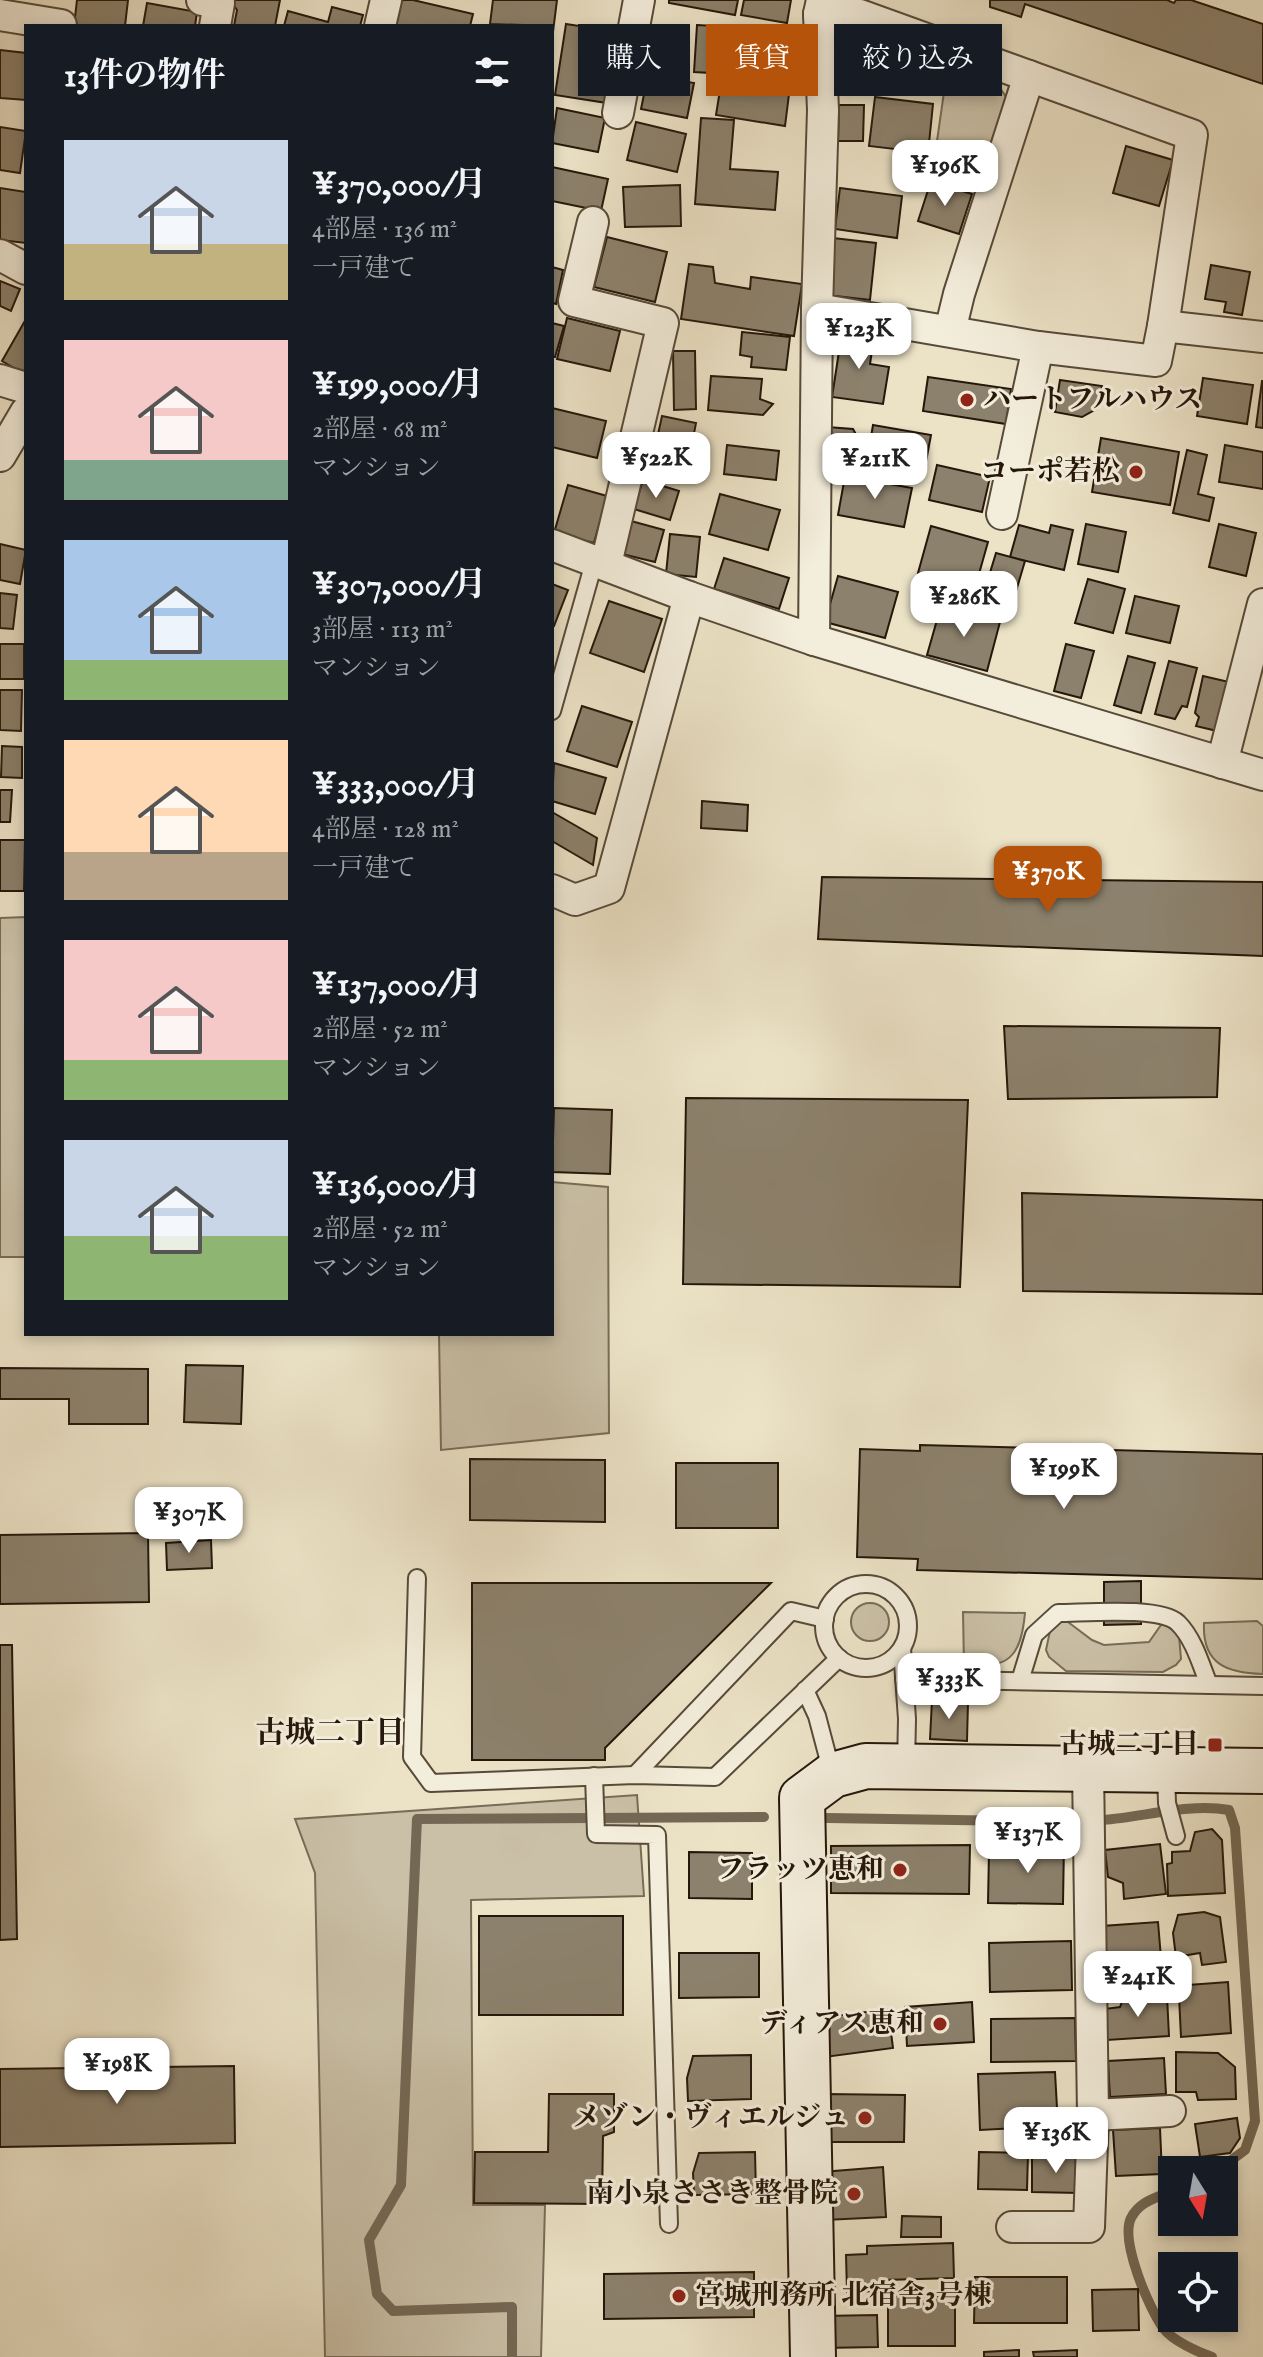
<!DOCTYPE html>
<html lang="ja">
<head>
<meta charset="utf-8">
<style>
	:root { --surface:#171b24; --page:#20242c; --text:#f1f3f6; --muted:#9ea1a6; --accent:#b45309 }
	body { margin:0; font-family:"IM FELL English","Noto Serif JP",serif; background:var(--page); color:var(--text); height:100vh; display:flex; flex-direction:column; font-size:30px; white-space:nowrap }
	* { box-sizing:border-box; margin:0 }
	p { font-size:26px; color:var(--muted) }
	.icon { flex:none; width:44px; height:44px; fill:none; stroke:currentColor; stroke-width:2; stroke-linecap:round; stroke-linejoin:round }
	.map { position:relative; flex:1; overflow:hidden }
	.details { position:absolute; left:24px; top:24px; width:530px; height:1312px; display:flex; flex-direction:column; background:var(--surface); border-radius:0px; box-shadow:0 4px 12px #0003 }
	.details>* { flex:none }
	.guide { position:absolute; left:578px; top:24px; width:564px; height:72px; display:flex; gap:16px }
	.needle { width:52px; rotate:169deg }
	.buttons { position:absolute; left:1158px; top:2156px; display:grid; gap:16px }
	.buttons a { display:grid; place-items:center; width:80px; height:80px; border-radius:0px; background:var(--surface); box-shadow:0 4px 12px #0003; font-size:40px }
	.price { position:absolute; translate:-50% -68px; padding:0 18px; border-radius:16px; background:#fff; color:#222; font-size:26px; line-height:52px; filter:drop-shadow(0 2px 4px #0008) }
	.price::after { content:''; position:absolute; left:50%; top:48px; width:24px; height:18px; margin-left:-12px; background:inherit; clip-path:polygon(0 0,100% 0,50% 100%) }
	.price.on { background:var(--accent); color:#fff }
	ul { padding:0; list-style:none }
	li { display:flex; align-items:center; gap:24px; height:200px; padding:0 40px }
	li span { display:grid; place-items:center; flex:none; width:224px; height:160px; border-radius:0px; color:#555 }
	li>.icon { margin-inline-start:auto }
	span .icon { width:96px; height:96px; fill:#fffc; stroke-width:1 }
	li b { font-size:34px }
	h2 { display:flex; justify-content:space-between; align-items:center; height:96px; padding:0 40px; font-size:34px }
	.pill { padding:0 28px; border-radius:0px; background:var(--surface); box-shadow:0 4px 12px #0003; font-size:28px; line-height:72px }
	.pill.on { background:var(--accent); color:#fff }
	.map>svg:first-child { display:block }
	.green { fill:#cac0a7; stroke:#786c58; stroke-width:2 }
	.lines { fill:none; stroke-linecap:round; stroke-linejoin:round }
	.stream { stroke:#746855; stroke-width:10 }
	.building { fill:#8c816c; stroke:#25170a; stroke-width:2 }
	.lane-casing { stroke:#574a39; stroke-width:20 }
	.street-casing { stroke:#574a39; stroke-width:34 }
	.secondary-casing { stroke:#25170a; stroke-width:48 }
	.lane { stroke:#f3eddb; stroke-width:16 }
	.street { stroke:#f3eddb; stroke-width:30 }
	.secondary { stroke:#f3eddb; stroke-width:44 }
	.poi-dot { fill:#8f2418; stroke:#f3eddb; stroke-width:3 }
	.labels { text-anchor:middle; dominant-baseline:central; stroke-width:6; stroke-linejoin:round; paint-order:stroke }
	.poi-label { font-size:28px; font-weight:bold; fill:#25170a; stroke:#f3eddb; text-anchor:end }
	.neighbourhood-label { font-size:30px; font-weight:bold; fill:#25170a; stroke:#f3eddb }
</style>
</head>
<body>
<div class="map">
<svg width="1263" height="2357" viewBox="0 0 1263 2357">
	<rect width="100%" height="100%" fill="#ece3c7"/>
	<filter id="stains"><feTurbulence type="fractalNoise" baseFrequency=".0025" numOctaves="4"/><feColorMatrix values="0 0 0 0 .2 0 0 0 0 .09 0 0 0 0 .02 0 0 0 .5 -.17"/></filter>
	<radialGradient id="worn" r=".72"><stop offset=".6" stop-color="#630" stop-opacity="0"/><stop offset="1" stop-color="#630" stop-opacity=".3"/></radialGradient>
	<g class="green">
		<polygon points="946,78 997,84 1009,101 988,177 933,169"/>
		<polygon points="26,917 26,1257 0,1257 0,918"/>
		<polygon points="552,1182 608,1187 609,1433 441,1450 439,1334 552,1334"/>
		<circle cx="870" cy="1622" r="19"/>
		<path d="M 963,1612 L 1025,1613 C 1021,1657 1009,1669 964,1666 Z"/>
		<polygon points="1064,1619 1092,1640 1104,1645 1149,1642 1161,1625 1166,1624 1179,1636 1181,1659 1176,1665 1163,1672 1066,1671 1049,1657 1046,1650 1050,1631"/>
		<path d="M 1257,1621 L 1263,1626 L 1263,1674 C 1228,1673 1202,1665 1204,1623 Z"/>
		<polygon points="637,1795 644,1896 471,1900 473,2205 545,2205 541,2357 325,2357 315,1873 295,1819"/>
	</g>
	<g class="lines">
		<g class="stream">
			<polyline points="827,1818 1077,1822"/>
			<path d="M 1103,1820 C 1144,1817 1189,1803 1229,1810 L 1235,1828 L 1255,2121 L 1245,2150 L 1218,2170"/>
			<path d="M 1172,2191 C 1156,2198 1140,2201 1131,2218 C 1120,2241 1149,2309 1164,2329 C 1173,2341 1198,2352 1212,2357"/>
			<polyline points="512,2357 512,2307 393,2311 377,2294 369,2240 401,2185 417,1819 764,1817"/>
		</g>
	</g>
	<g class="building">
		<polygon points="77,0 128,0 125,26 74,26"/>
		<polygon points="230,0 280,0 275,26 234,26 237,10"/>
		<polygon points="402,0 413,0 473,14 470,26 396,26"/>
		<polygon points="493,0 557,0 553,32 552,26 490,24"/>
		<polygon points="669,0 738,0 735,15 669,3"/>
		<polygon points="744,0 791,0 787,23 741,15"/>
		<polygon points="990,0 1167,0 1174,3 1176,0 1191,0 1263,24 1263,84 1025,4 1021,17 990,7"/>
		<polygon points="147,3 197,12 195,26 143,26"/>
		<polygon points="332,7 363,15 360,26 284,26 288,11 328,22"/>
		<polygon points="566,24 593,28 589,53 615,57 607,103 555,95"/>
		<polygon points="697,25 769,29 766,76 694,72"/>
		<polygon points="0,50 26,53 26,100 0,98"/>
		<polygon points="648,75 694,83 687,118 641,109"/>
		<polygon points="721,84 789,94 785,126 716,115"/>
		<polygon points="875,97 933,104 928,153 869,146"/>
		<polygon points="839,105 864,105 863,141 838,141"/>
		<polygon points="557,108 605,118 598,152 552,143"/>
		<polygon points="701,118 734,120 730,169 778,172 775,210 695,204"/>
		<polygon points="636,122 686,134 677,172 627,160"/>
		<polygon points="0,127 26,131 20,173 0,170"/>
		<polygon points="1126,146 1173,160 1159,206 1113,193"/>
		<polygon points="552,167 608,179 601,211 552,201"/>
		<polygon points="931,181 972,194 959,234 918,221"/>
		<polygon points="680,185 681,226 625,227 623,187"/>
		<polygon points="0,188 26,192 26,243 0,240"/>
		<polygon points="840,188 902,196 897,238 835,229"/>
		<polygon points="607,237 667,252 655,302 594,287"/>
		<polygon points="833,238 876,243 870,300 827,295"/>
		<polygon points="689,264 713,267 715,283 750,289 751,277 802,284 794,336 681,319"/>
		<polygon points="1211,265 1250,272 1242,315 1224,312 1226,302 1205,299"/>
		<polygon points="552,267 563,270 556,304 552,303"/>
		<polygon points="0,281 20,289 11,311 0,306"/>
		<polygon points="567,318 620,331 610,371 557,359"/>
		<polygon points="26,319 26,375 2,361"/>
		<polygon points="552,323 564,326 555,357 552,357"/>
		<polygon points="742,332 790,337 786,370 751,367 752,357 740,355"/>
		<polygon points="842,332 874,337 870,364 889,367 883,404 832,397"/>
		<polygon points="673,351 695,351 696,409 674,410"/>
		<polygon points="711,376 762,379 760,399 773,404 763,415 708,410"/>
		<polygon points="928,377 1011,389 1006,424 923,411"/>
		<polygon points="1203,378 1253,385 1247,424 1197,416"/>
		<polygon points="1060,380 1102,386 1098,408 1082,417 1055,412"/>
		<polygon points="1262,381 1263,381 1263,428 1256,427"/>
		<polygon points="552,408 606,421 597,458 552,447"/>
		<polygon points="662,416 696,423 686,474 651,467"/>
		<polygon points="873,425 931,435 924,472 867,461"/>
		<polygon points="827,427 853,429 859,440 856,461 824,457"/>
		<polygon points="1101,438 1179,452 1170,505 1092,492"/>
		<polygon points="727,445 779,451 776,480 724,474"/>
		<polygon points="1225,445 1263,452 1263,489 1219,482"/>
		<polygon points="1187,450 1207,455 1198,494 1214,498 1209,521 1173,513"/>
		<polygon points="937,465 990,477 982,512 929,500"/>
		<polygon points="845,476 912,488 904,527 838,515"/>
		<polygon points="643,480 679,491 670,520 634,509"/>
		<polygon points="568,485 607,496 594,543 554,533"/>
		<polygon points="720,494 780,510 768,550 709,534"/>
		<polygon points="631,521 664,530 655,562 622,554"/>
		<polygon points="1086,524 1126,532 1118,572 1078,564"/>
		<polygon points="1219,524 1256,533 1246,576 1209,567"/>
		<polygon points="1019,525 1049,533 1051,525 1073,530 1064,570 1010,557"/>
		<polygon points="931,526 988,542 975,588 918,573"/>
		<polygon points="670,534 700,537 696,577 666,574"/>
		<polygon points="0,544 26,550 20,584 0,580"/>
		<polygon points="996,553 1025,561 1014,598 985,589"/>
		<polygon points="724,558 789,578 779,609 714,589"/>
		<polygon points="838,576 898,592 885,638 825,622"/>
		<polygon points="1088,579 1125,589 1113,633 1075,623"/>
		<polygon points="552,584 568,590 554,626 552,626"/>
		<polygon points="0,593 17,595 13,629 0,628"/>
		<polygon points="1135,596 1179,606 1170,643 1126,633"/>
		<polygon points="609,601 662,619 644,672 590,653"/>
		<polygon points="941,606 1000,622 987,671 927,655"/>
		<rect x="0" y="644" width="24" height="35"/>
		<polygon points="1066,644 1094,651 1081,698 1054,691"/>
		<polygon points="1128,656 1155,663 1141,713 1114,705"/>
		<polygon points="1169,661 1197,668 1187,707 1182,706 1175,719 1155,714"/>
		<polygon points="1203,676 1229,682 1217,731 1196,726 1199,717 1195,713"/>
		<polygon points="0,690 22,690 21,731 0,730"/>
		<polygon points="582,706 632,722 617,767 567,751"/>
		<polygon points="2,746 22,747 22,778 1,777"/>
		<polygon points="554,763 606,778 595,814 552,801"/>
		<polygon points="0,790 12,790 10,822 0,822"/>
		<polygon points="702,801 748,805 747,831 701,828"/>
		<polygon points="552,812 597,838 593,865 552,841"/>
		<polygon points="0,840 25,840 24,891 0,891"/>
		<polygon points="822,877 1263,882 1263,956 818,939"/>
		<polygon points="1004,1026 1220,1028 1217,1097 1008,1099"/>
		<polygon points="686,1098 968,1100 960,1287 683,1284"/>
		<polygon points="554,1108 612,1110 610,1174 552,1172"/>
		<polygon points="1022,1193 1263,1200 1263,1294 1023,1291"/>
		<polygon points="186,1365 243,1366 241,1424 184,1422"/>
		<polygon points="0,1368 148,1369 148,1424 69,1424 69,1399 0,1399"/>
		<polygon points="920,1445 1263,1454 1263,1579 917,1570 918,1559 857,1557 860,1449 920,1451"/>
		<polygon points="470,1459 605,1460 605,1522 470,1520"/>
		<rect x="676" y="1463" width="102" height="65"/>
		<polygon points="148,1533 149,1602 0,1604 0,1535"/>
		<polygon points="211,1540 212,1568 167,1570 166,1543"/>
		<polygon points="1141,1581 1141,1624 1104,1625 1104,1582"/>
		<polygon points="472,1583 771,1583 605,1748 605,1760 472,1760"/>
		<polygon points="0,1645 12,1645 17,1939 0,1940"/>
		<polygon points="932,1700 968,1702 967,1741 930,1739"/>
		<polygon points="1212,1829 1222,1840 1225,1893 1168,1896 1167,1864 1172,1863 1172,1852 1190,1851 1195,1832"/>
		<polygon points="1027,1843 1064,1843 1063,1904 988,1903 989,1852 1027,1852"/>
		<polygon points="1160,1844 1166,1894 1124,1899 1123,1883 1108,1877 1105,1850"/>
		<polygon points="970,1845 969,1894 831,1893 831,1846"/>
		<polygon points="689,1852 752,1853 752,1899 689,1898"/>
		<polygon points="1204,1912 1220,1917 1226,1962 1202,1965 1200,1953 1176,1957 1173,1933 1178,1915"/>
		<rect x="479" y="1916" width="144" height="99"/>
		<polygon points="1158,1922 1161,1958 1123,1961 1116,1952 1104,1953 1102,1926"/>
		<polygon points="1071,1941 1072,1990 990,1992 989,1943"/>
		<polygon points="679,1953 759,1953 759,1997 679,1998"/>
		<polygon points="1228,1982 1231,2033 1181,2037 1179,1996 1188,1985"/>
		<polygon points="1167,1996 1169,2036 1107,2040 1104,2009 1120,2007 1123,1999"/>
		<polygon points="972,2002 974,2042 907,2046 905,2007"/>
		<polygon points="888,2009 893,2048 825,2057 820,2018"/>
		<polygon points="1075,2018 1076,2061 991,2062 991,2019"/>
		<polygon points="1176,2052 1218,2053 1235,2067 1236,2099 1198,2100 1196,2092 1176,2092"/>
		<polygon points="751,2055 751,2099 688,2101 687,2078 693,2056"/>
		<polygon points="1164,2058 1166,2094 1110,2097 1108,2061"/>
		<polygon points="234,2066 235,2143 0,2147 0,2069"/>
		<polygon points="1055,2072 1058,2126 980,2130 978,2074"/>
		<polygon points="549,2094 614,2094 614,2132 603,2136 602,2204 474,2203 475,2152 548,2152"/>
		<polygon points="826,2094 905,2095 904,2142 825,2142"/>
		<polygon points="1237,2118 1240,2138 1230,2153 1200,2157 1195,2124"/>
		<polygon points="1160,2128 1162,2174 1116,2176 1113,2130"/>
		<polygon points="755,2152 756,2194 694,2195 693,2173 699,2153"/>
		<polygon points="979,2152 1028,2153 1027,2190 978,2189"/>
		<polygon points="1032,2157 1079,2157 1079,2193 1032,2192"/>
		<polygon points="883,2167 886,2217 825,2220 822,2172"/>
		<polygon points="902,2216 941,2217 941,2237 901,2237"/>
		<polygon points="953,2243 954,2278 884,2280 881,2291 847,2292 846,2255 867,2254 867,2246"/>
		<polygon points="754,2272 754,2317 604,2319 604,2274"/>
		<polygon points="975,2277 1067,2277 1067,2323 974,2323"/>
		<polygon points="1138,2289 1139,2330 1093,2331 1092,2290"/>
		<rect x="888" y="2296" width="67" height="50"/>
		<polygon points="877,2315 878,2347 822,2348 821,2316"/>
		<polygon points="1019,2350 1019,2357 984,2357 984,2352"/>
		<polygon points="1077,2350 1077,2357 1034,2357 1033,2352"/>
	</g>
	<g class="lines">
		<defs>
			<g id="lane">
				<polyline points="552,711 595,559"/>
				<polyline points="417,1578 412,1757 431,1783 635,1775 715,1777 839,1658"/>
				<circle cx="866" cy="1626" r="42"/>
				<polyline points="902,1648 907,1719 906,1765"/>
				<polyline points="904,1679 1263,1686"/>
				<path d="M 1020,1681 L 1034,1635 L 1058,1613 C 1085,1613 1160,1606 1178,1623 C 1194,1639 1201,1665 1209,1685"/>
				<polyline points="805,1690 817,1716 832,1773"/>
				<polyline points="1166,1772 1167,1803 1176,1836"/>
				<polyline points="635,1775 791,1611 825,1619"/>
				<polyline points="594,1776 596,1834 657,1835 669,2224"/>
			</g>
			<g id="street">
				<polyline points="202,0 219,3 215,26"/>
				<polyline points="819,14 860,15 1192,135 1163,326 1263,337"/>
				<polyline points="0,15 61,25"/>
				<polyline points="380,26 386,0"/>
				<polyline points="618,113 639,0"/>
				<polyline points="593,222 574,301 663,323 606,564"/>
				<polyline points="0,255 26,269"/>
				<polyline points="817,309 1038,347 1002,514"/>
				<polyline points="950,331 959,294 1029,76"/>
				<polyline points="1038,347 1156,361 1163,326"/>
				<polyline points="0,380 26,388"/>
				<polyline points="0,456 26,412"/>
				<polyline points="552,545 689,597 814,640 1263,775"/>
				<polyline points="814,640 817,309 823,110 819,14 822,0"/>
				<polyline points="1222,763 1263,604"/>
				<polyline points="552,890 575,900 609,888 689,597"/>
				<polyline points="1088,1769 1093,2115 1170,2111"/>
				<polyline points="1012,2227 1089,2227 1093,2115"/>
			</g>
			<polyline id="secondary" points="813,2357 802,1798 833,1775 866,1766 1263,1771"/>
		</defs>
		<use href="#lane" class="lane-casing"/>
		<use href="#street" class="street-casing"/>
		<use href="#secondary" class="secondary-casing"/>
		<use href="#lane" class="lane"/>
		<use href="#street" class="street"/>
		<use href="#secondary" class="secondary"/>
	</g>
	<g class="poi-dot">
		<circle cx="967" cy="400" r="8"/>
		<circle cx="1136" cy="472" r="8"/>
		<rect x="1207" y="1737" width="16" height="16" rx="4"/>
		<circle cx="900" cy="1870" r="8"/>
		<circle cx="940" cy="2024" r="8"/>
		<circle cx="865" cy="2118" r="8"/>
		<circle cx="854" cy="2194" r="8"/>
		<circle cx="679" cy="2296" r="8"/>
	</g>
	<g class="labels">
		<g class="poi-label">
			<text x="983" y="400" text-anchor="start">ハートフルハウス</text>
			<text x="1120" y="472">コーポ若松</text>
			<text x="1199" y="1745">古城二丁目</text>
			<text x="884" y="1870">フラッツ恵和</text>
			<text x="924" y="2024">ディアス恵和</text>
			<text x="849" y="2118">メゾン・ヴィエルジュ</text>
			<text x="838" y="2194">南小泉ささき整骨院</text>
			<text x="695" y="2296" text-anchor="start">宮城刑務所 北宿舎3号棟</text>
		</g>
		<g class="neighbourhood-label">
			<text x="330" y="1734">古城二丁目</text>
		</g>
	</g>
	<rect width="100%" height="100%" filter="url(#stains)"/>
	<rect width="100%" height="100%" fill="url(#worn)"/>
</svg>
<div class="buttons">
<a><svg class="needle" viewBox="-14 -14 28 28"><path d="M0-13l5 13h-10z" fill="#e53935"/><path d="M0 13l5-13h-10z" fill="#9ea1a6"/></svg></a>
<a><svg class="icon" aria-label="locate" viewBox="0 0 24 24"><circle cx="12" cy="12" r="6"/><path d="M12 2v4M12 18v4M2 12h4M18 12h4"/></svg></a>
</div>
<b class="price" style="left:945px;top:208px">¥196K</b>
<b class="price" style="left:859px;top:371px">¥123K</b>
<b class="price" style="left:656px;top:500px">¥522K</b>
<b class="price" style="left:875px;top:501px">¥211K</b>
<b class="price" style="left:964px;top:639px">¥286K</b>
<b class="price on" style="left:1048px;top:914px">¥370K</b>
<b class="price" style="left:1064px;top:1511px">¥199K</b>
<b class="price" style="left:189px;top:1555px">¥307K</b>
<b class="price" style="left:949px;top:1721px">¥333K</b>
<b class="price" style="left:1028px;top:1875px">¥137K</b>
<b class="price" style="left:1138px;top:2019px">¥241K</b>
<b class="price" style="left:117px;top:2106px">¥198K</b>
<b class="price" style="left:1056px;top:2175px">¥136K</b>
<div class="guide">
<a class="pill">購入</a>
<a class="pill on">賃貸</a>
<a class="pill">絞り込み</a>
</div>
<section class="details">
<h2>13件の物件<svg class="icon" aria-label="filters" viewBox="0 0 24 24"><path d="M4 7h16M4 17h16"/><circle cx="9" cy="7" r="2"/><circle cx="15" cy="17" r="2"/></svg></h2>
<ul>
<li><span style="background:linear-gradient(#c9d6e8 65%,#c2b280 0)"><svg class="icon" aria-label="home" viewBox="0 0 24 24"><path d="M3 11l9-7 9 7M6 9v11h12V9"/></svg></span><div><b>¥370,000/月</b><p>4部屋 · 136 m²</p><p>一戸建て</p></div></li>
<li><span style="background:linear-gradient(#f6c9c9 75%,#7fa58c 0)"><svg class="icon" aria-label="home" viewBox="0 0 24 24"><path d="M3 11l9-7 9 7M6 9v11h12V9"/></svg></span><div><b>¥199,000/月</b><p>2部屋 · 68 m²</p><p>マンション</p></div></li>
<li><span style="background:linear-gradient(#a9c7e8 75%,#8fb573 0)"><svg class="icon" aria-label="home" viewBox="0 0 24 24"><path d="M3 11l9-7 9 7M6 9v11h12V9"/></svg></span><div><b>¥307,000/月</b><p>3部屋 · 113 m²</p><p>マンション</p></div></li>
<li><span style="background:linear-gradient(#ffd9b3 70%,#b9a48a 0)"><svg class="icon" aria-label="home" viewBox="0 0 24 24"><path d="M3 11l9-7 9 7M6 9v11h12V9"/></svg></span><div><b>¥333,000/月</b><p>4部屋 · 128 m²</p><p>一戸建て</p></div></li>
<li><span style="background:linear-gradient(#f6c9c9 75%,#8fb573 0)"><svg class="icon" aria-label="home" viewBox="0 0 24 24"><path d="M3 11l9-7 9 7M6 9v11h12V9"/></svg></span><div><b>¥137,000/月</b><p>2部屋 · 52 m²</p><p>マンション</p></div></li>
<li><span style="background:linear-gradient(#c9d6e8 60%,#8fb573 0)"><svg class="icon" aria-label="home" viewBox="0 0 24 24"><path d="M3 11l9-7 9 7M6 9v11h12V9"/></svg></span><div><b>¥136,000/月</b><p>2部屋 · 52 m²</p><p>マンション</p></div></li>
</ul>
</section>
</div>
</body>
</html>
